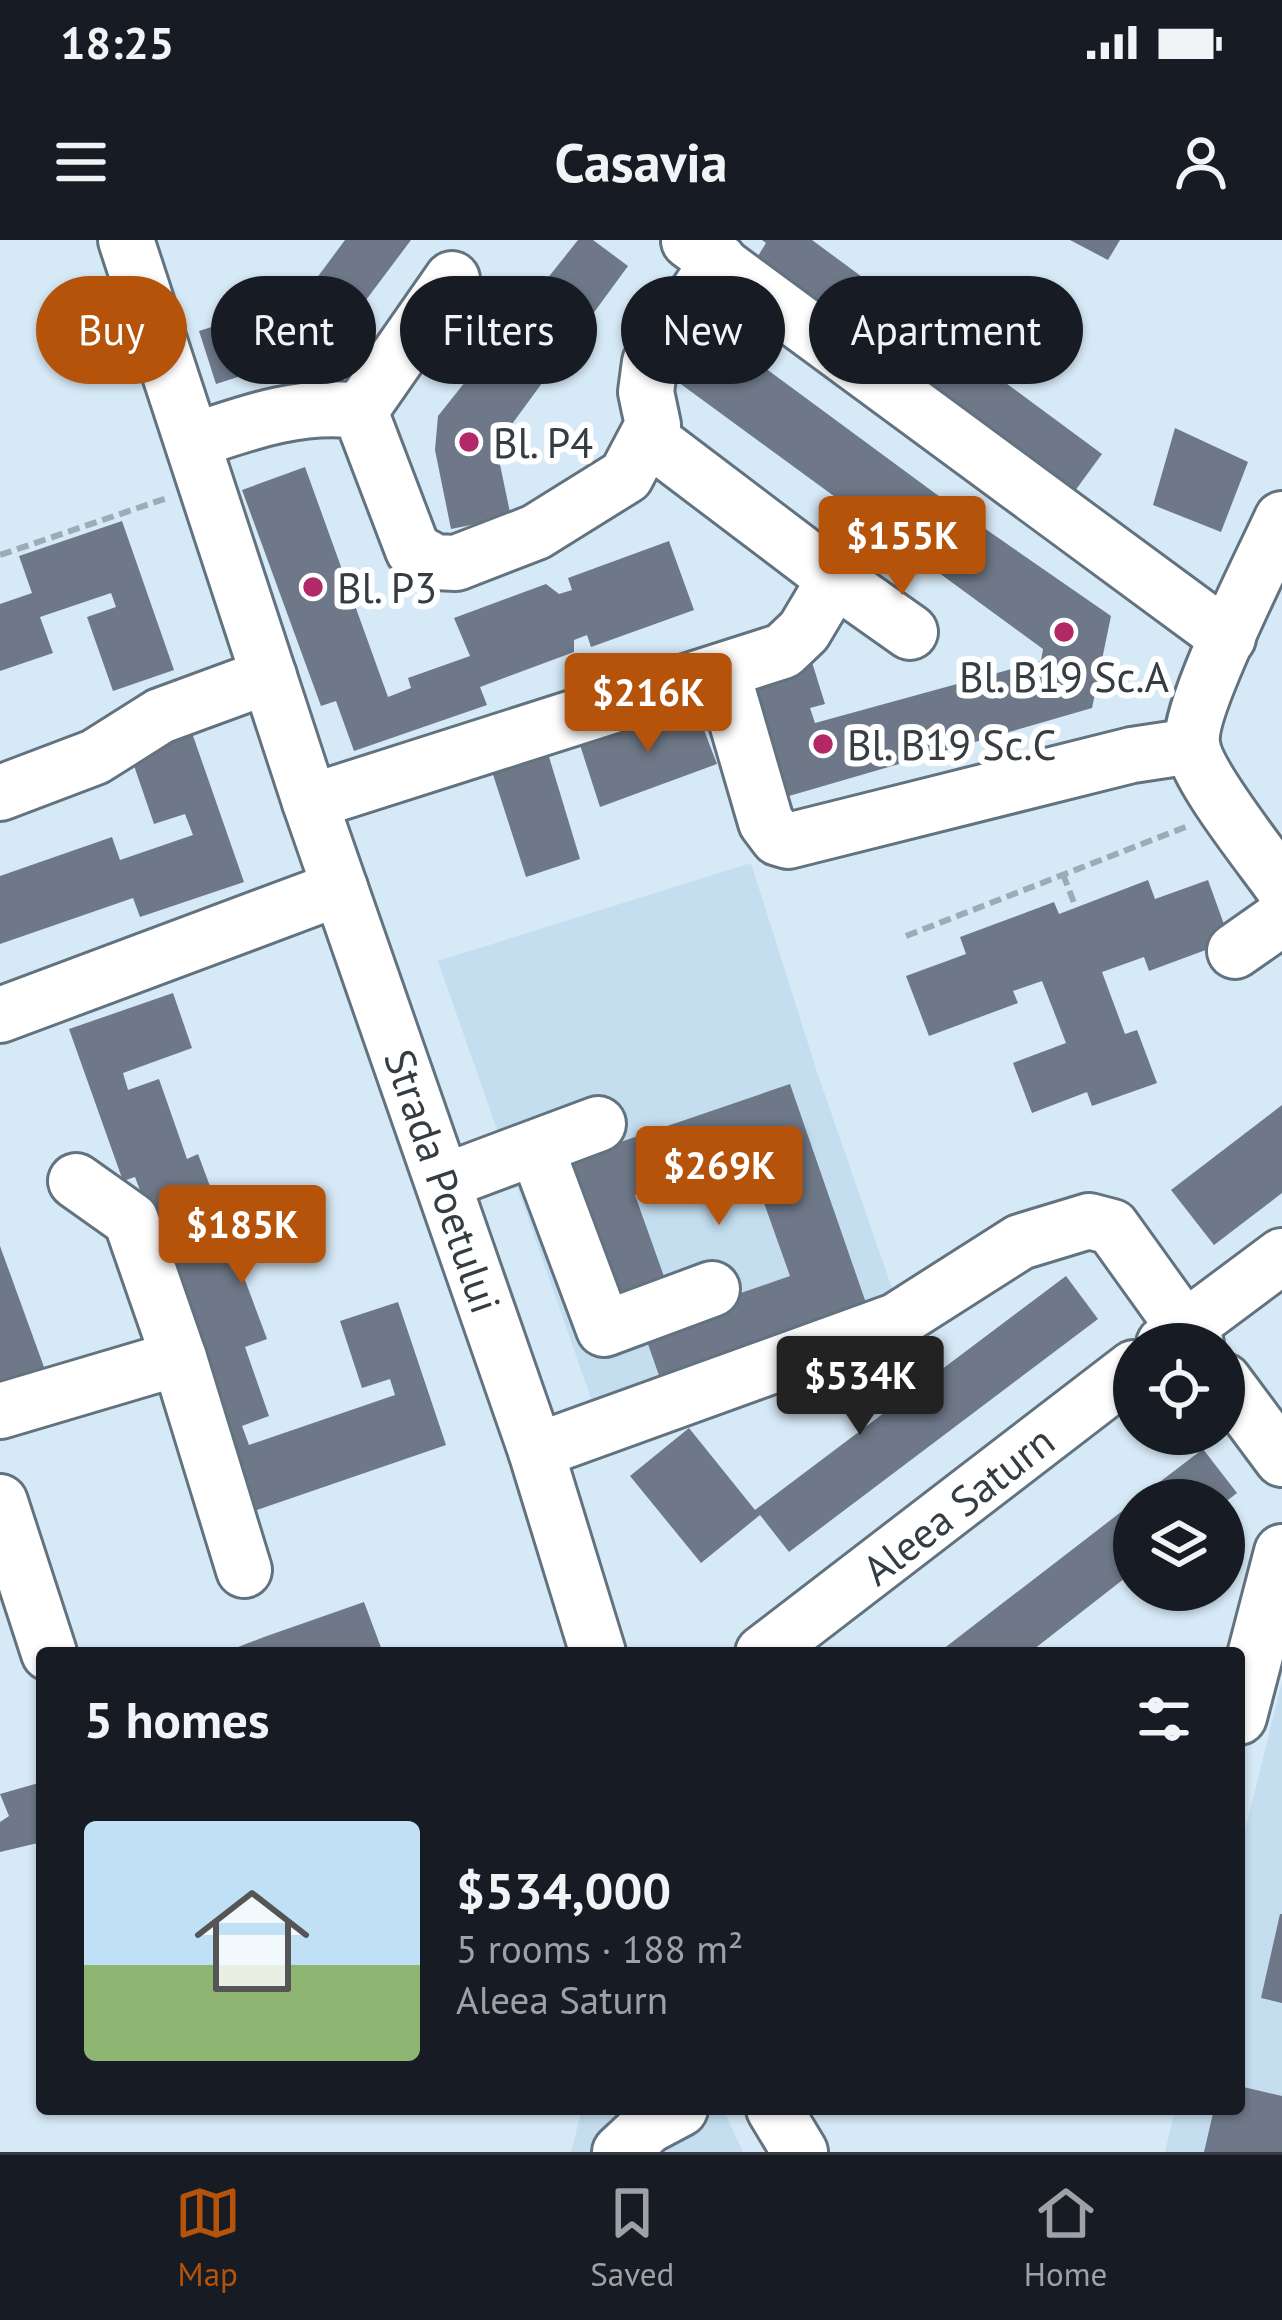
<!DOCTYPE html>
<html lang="en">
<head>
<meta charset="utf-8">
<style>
	:root { --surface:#171b24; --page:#242831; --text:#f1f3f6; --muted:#9ea1a6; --line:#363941; --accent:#b45309 }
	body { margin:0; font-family:"PT Sans",sans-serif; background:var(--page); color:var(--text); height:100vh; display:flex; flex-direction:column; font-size:45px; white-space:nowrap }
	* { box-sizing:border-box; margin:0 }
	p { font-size:39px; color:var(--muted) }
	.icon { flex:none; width:66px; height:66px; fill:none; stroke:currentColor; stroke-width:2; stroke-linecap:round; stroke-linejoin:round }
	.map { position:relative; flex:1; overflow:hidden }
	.drawer { position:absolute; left:36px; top:1407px; width:1209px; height:468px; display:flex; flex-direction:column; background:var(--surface); border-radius:12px; box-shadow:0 3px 9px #0004 }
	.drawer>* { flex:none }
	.top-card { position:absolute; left:36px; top:36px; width:1212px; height:108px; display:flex; gap:24px }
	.buttons { position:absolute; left:1113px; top:1083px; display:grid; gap:24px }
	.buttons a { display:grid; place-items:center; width:132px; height:132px; border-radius:50%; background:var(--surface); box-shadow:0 3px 9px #0004; font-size:60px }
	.price { position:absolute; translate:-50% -102px; padding:0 27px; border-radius:12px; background:var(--accent); color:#fff; font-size:39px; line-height:78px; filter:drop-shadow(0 3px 6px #0008) }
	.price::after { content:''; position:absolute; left:50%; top:72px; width:36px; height:27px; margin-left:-18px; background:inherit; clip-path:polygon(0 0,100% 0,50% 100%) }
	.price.active { background:#222; color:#fff }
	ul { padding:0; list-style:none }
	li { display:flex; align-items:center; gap:36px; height:300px; padding:0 48px }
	li span { display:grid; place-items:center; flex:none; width:336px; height:240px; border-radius:12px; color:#555 }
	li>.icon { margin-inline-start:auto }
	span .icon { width:144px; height:144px; fill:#fffc; stroke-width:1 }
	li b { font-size:51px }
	h2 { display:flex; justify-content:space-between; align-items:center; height:144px; padding:0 48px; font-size:51px }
	.chip { padding:0 42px; border-radius:54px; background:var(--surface); box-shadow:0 3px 9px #0004; font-size:42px; line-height:108px }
	.chip.active { background:var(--accent); color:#fff }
	.status { display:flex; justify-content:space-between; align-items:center; height:84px; padding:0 60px; background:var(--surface); direction:ltr }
	.status svg { height:33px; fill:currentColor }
	header { display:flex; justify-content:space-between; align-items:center; height:156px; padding:0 48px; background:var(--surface); font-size:54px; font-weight:600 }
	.dock { display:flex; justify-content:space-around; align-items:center; height:168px; border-top:3px solid var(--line); background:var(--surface); font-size:33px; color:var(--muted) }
	.dock a { display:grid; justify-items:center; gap:6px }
	.dock .active { color:var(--accent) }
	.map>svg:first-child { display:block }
	.built { fill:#c4deef }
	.building { fill:#6e7888 }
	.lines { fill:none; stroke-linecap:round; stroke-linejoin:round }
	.minor-casing { stroke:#62737f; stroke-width:60 }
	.path { stroke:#9cabb5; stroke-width:6; stroke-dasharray:12 6; stroke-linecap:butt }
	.minor { stroke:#fff; stroke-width:54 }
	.poi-dot { fill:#b32967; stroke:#fff; stroke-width:4.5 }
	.labels { text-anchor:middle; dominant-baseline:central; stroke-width:12; stroke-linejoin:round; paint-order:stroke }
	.poi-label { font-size:42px; fill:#353d42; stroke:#fff; text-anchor:start }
	.street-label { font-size:42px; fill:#353d42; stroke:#fff }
</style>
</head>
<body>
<div class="status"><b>18:25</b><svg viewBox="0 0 49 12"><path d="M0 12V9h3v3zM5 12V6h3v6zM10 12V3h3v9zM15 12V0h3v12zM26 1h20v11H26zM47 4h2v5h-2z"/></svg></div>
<header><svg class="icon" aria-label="menu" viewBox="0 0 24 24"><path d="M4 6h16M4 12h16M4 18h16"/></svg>Casavia<svg class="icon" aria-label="person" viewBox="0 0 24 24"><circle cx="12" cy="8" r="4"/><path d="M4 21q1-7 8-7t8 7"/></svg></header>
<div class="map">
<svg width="1282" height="1912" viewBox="0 0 1282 1912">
	<rect width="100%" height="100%" fill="#d6e9f6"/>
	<g class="built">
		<polygon points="751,623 818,835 896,1060 593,1164 438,721"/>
		<polygon points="1282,1442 1282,1912 1165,1912 1175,1869 1239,1869 1239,1614"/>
		<polygon points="582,1869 723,1869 743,1912 571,1912"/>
	</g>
	<g class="building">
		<polygon points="345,0 411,0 345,88 302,58"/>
		<polygon points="578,0 593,0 628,26 504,195 499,220 511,277 451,289 435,210 438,176"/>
		<polygon points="762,0 812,0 1102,214 1069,259 755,21 766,3"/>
		<polygon points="1070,0 1120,0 1108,20"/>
		<polygon points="302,58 319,111 216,144 199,91"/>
		<polygon points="716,92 955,268 1111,376 1092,468 782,558 744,439 811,419 825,464 810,468 815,483 1041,421 1043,409 678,142"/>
		<polygon points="1175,188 1248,222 1221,292 1153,265"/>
		<polygon points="305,227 388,457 411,448 408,438 470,416 454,378 546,344 559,354 572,350 568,338 669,301 694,370 591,407 587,395 574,400 574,412 480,447 487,465 354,511 336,461 321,466 242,250"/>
		<polygon points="122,281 174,430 113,451 87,377 116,367 111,353 40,377 53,413 0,431 0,364 32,353 19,316"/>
		<polygon points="694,464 717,524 600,567 580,505"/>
		<polygon points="191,490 244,642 140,677 133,658 0,704 0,636 112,597 120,620 193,595 185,574 154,584 129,511"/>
		<polygon points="543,497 580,619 526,637 488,519"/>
		<polygon points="1148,640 1155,659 1208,640 1230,701 1149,731 1144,717 1102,732 1125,794 1137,790 1157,843 1092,866 1087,852 1032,873 1013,823 1066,803 1042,741 1013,751 1018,763 929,796 906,736 966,714 960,697 1054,662 1059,674"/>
		<polygon points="173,753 192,808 123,833 128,850 159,839 187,919 198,914 267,1099 245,1107 269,1176 242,1186 249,1205 395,1155 390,1139 362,1148 340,1081 398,1062 446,1205 242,1275 172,1035 135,937 123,941 69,789"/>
		<polygon points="790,844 866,1063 662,1144 642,1087 790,1036 747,915 635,955 667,1045 610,1065 559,923"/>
		<polygon points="1282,865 1282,953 1214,1005 1171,950"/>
		<polygon points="0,1006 48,1138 0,1155"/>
		<polygon points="1066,1036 1098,1079 789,1312 760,1275 701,1323 630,1236 689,1188 755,1270"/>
		<polygon points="1203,1209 1237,1253 1224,1263 1136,1260"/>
		<polygon points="1134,1262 1134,1331 1029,1413 938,1413"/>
		<polygon points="364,1362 383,1413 223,1413 264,1397"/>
		<polygon points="42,1542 42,1602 0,1612 0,1582 9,1576 0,1554"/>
		<polygon points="1280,1674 1282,1674 1282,1763 1261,1758"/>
		<polygon points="1239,1846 1282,1856 1282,1912 1204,1912 1214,1869 1239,1869"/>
	</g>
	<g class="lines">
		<defs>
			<g id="minor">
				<polyline points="126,0 310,562 536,1211 598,1413"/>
				<polyline points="689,1 1228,398"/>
				<polyline points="360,171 452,39"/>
				<polyline points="649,198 835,339"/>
				<path d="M 193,201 C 249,182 301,163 360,171 L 413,310 L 435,322 L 456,323 L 536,292 L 626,236 L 653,185 L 646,152 L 650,122 L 719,21"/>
				<path d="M 1282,279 C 1263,321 1188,467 1192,504 C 1196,536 1261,616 1282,646"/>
				<polyline points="722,431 766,582 778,598 788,601 1132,515 1192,506"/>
				<polyline points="0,553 95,517 160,476 269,436"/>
				<polyline points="310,562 783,411 804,391 835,339 910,392"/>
				<polyline points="1235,711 1282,678"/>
				<polyline points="0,775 340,648"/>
				<polyline points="537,910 604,1089 712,1049"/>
				<polyline points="76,941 131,980 179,1118"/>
				<polyline points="443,942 598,884"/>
				<polyline points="1164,1104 1282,1016"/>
				<polyline points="1224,1141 1282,1219"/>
				<polyline points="0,1171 179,1118 244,1330"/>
				<polyline points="536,1211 896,1081 1020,1002 1089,981 1112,987 1196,1104"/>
				<polyline points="0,1262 49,1413"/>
				<polyline points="763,1413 1134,1128"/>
				<polyline points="1239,1477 1282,1312"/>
				<polyline points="774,1869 800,1912"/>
				<polyline points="620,1912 648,1886 680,1869"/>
			</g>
		</defs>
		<use href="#minor" class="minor-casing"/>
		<g class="path">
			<polyline points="0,315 167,258"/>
			<polyline points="1063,634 1076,668"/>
			<polyline points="906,696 1188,586"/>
		</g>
		<use href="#minor" class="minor"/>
	</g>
	<g class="poi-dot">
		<circle cx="469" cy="202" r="12"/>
		<circle cx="313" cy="347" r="12"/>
		<circle cx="1064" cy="392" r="12"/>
		<circle cx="823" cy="504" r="12"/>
	</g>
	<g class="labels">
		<g class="poi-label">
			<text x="493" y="202">Bl. P4</text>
			<text x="337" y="347">Bl. P3</text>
			<text x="1064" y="436" text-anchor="middle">Bl. B19 Sc.A</text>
			<text x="847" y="504">Bl. B19 Sc.C</text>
		</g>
		<g class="street-label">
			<text transform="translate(443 941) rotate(71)">Strada Poetului</text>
			<text transform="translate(958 1265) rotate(-38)">Aleea Saturn</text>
		</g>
	</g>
</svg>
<div class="buttons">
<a><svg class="icon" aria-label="locate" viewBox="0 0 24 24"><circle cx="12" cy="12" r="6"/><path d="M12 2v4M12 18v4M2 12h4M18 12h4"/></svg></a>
<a><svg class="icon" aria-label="layers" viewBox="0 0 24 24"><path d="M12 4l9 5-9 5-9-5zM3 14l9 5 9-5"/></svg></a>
</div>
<b class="price" style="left:902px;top:358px">$155K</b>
<b class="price" style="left:648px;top:515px">$216K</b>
<b class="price" style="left:719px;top:988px">$269K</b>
<b class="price" style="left:242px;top:1047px">$185K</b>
<b class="price active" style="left:860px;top:1198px">$534K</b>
<div class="top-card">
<a class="chip active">Buy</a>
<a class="chip">Rent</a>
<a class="chip">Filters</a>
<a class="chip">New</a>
<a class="chip">Apartment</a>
</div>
<section class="drawer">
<h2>5 homes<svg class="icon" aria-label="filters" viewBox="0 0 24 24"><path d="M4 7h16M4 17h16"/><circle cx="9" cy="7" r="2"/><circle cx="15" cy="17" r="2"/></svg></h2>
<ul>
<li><span style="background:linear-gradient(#bfe0f5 60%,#8fb573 0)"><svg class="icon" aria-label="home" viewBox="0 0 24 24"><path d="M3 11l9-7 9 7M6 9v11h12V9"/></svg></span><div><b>$534,000</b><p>5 rooms · 188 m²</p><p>Aleea Saturn</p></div></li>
</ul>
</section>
</div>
<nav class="dock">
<a class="active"><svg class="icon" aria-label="map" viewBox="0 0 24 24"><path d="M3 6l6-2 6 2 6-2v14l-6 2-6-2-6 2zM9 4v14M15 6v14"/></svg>Map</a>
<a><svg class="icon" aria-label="saved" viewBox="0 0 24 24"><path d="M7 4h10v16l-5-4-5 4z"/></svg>Saved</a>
<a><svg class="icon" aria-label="home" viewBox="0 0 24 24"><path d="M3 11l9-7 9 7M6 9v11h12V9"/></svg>Home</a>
</nav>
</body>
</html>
